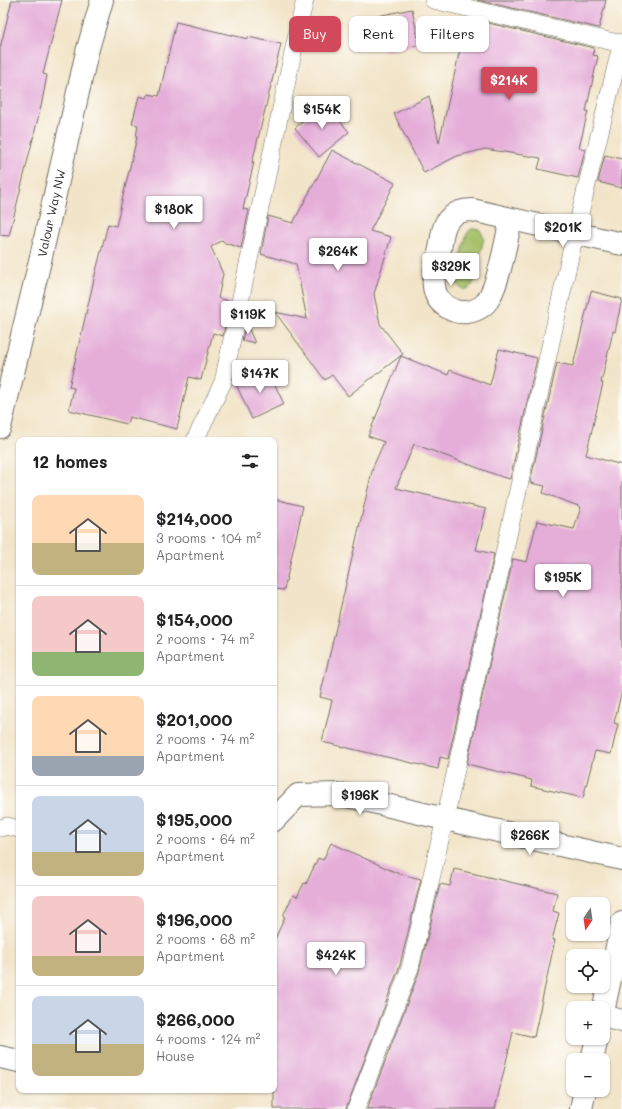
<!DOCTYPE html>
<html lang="en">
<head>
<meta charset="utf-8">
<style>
	:root { --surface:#fff; --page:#f2f2f2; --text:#222; --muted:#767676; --line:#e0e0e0; --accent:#d1495b }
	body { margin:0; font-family:Mali,sans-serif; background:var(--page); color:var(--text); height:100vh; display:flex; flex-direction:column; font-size:15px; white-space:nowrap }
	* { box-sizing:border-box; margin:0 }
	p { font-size:13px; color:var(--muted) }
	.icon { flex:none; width:22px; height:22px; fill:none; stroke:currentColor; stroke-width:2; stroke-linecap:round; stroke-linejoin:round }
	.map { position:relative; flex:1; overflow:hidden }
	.sheet { position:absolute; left:16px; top:437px; width:261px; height:656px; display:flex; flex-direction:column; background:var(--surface); border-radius:8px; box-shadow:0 1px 3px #0004 }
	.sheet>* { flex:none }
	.banner { position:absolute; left:289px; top:16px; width:273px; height:36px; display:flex; gap:8px }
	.needle { width:26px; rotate:193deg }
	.tools { position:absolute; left:566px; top:897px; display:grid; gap:8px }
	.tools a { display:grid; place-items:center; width:44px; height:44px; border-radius:8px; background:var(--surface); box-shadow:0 1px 3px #0004; font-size:20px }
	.price { position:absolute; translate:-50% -34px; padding:0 9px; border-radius:4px; background:#fff; color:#222; font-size:13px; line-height:26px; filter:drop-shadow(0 1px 2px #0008) }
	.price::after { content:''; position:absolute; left:50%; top:24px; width:12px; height:9px; margin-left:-6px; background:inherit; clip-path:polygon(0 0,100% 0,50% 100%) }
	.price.on { background:var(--accent); color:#fff }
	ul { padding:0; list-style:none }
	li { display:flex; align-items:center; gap:12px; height:100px; padding:0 16px }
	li+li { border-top:1px solid var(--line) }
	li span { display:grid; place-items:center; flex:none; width:112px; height:80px; border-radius:8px; color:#555 }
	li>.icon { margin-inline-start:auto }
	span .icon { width:48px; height:48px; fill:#fffc; stroke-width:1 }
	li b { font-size:17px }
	h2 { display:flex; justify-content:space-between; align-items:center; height:48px; padding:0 16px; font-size:17px }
	.tag { padding:0 14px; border-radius:8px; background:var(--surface); box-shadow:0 1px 3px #0004; font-size:14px; line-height:36px }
	.tag.on { background:var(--accent); color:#fff }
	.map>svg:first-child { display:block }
	.green { fill:#a5c067; stroke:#687649 }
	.building { fill:#e5aed9 }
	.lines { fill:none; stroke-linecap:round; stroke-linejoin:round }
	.service-casing { stroke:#716c62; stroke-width:18 }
	.minor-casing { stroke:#716c62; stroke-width:24 }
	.service { stroke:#fff; stroke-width:17 }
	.minor { stroke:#fff; stroke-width:22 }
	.labels { text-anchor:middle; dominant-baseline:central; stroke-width:3; stroke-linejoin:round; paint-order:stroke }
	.street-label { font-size:12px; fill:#2b2b2b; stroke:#fdfcf7 }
</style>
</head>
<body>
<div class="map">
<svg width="622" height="1109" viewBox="0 0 622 1109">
	<rect width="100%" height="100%" fill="#fdfcf7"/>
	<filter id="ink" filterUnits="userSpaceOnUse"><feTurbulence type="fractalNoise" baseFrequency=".025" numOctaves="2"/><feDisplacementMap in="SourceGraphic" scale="8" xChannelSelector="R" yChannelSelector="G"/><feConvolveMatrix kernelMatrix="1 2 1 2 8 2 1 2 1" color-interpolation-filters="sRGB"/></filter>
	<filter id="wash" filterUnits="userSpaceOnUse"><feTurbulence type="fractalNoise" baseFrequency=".012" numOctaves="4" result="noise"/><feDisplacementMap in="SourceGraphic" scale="16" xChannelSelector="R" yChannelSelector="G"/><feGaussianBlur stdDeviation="0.9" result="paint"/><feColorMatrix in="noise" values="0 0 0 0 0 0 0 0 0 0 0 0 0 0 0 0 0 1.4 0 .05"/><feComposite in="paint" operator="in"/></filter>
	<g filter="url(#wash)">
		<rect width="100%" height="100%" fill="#f2e4c8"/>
		<path class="green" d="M 471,229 L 476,229 L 480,230 L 484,238 L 473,284 C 467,293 458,290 455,280 L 466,236 L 468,232 Z"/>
		<g id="blocks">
			<g class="building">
				<polygon points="12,0 62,0 43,74 47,75 42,102 9,236 0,235 0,48"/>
				<polygon points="477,0 606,0 599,28"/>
				<polygon points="412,9 419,45 384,51 377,16"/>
				<polygon points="467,18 594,48 593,55 598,56 586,111 588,111 579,148 585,150 578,178 538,169 541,158 485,149 457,156 424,173 394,114 429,96 439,143"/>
				<polygon points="176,22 248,39 248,37 281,44 252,163 254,162 243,209 249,210 241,248 225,243 222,240 211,247 223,274 218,298 230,301 223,336 213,333 201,380 189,377 177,429 129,417 127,424 69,410 74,388 69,387 95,275 108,224 116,226 137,137 136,137 138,125 132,124 139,96 147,98 148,94 159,96"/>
				<polygon points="325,103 349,132 319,157 295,128"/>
				<polygon points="332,150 395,183 370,231 391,237 374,294 380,324 403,354 348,396 332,375 325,380 275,312 307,319 296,264 261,254 268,216 293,223"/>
				<polygon points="605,155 622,159 622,188 598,182"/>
				<polygon points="591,291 622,299 615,332 613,331 601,383 603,383 586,455 622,465 622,690 614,723 618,724 611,754 595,751 583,798 531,786 532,780 467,764 513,559 527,562 537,521 574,529 581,507 543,493 545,486 530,483 557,363 573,366"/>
				<polygon points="246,323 255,343 242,340"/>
				<polygon points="499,349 537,358 510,479 502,477 414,444 396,488 486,509 476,550 494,554 448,759 440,757 438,769 322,742 332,700 320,697 373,467 384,442 368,436 401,356 448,375 450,370 490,385"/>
				<polygon points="268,370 284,404 252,419 236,384"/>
				<polygon points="274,499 303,506 284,590 274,589"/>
				<polygon points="331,843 397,873 421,879 400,965 346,1109 274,1109 274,941 285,917 283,916 293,895 297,897 304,883 306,884 318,858 323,860"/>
				<polygon points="454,869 557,893 553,911 559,913 552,940 555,940 534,1037 513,1032 495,1109 367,1109 419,972 440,884 450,886"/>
			</g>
		</g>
	</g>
	<g filter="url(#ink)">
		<use href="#blocks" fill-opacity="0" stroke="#716c62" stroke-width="1"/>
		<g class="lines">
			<defs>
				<g id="service">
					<polyline points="433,0 622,44"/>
					<polyline points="195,440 223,382 298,29 305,0"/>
					<polyline points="0,828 7,826 19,829"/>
					<polyline points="356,1109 410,968 445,819 575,234 622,42"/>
				</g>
				<g id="minor">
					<path d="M 511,219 C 506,241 500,279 489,298 C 485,306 476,311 467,312 C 460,313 453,311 447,307 C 426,294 435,269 440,249 C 442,239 442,225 450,218 C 456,212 463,210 472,210 L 622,244"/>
					<path id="s1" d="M 0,427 L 40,261 L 87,52 L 102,0"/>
					<polyline points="274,820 298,795 339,794 445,819 622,859"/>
					<polyline points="603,1012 622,923"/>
					<polyline points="603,1016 622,1021"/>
					<polyline points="0,1057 19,1061"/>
					<polyline points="592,1060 597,1038"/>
					<polyline points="581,1109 585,1090"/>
				</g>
			</defs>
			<use href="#service" class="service-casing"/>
			<use href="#minor" class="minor-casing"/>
			<use href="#service" class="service"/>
			<use href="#minor" class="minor"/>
		</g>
	</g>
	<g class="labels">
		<g class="street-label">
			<text stroke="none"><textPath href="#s1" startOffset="220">Valour Way NW</textPath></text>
		</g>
	</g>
</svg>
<div class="tools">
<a><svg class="needle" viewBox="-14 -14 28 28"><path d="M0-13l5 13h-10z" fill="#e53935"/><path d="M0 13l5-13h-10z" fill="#767676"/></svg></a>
<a><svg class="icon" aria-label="locate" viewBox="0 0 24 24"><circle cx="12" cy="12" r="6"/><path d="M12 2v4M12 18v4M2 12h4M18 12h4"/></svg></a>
<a>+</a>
<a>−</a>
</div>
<b class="price on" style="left:509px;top:101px">$214K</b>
<b class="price" style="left:322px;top:130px">$154K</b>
<b class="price" style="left:174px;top:230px">$180K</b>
<b class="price" style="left:563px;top:248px">$201K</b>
<b class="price" style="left:338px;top:272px">$264K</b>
<b class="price" style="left:451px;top:287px">$329K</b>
<b class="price" style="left:248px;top:335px">$119K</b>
<b class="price" style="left:260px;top:394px">$147K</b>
<b class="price" style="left:563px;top:598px">$195K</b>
<b class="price" style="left:360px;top:816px">$196K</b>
<b class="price" style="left:530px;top:856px">$266K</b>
<b class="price" style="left:336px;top:976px">$424K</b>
<div class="banner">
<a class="tag on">Buy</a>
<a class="tag">Rent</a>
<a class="tag">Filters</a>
</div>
<section class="sheet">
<h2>12 homes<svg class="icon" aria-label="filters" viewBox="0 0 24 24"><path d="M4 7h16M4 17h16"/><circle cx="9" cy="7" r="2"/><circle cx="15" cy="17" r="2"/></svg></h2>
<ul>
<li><span style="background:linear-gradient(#ffd9b3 60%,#c2b280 0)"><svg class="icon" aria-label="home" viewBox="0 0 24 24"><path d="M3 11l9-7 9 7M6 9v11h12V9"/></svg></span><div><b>$214,000</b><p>3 rooms · 104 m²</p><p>Apartment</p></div></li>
<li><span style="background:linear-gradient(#f6c9c9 70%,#8fb573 0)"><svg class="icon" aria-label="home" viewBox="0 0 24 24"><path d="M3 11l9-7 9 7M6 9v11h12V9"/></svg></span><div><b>$154,000</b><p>2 rooms · 74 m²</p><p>Apartment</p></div></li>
<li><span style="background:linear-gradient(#ffd9b3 75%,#9aa5b1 0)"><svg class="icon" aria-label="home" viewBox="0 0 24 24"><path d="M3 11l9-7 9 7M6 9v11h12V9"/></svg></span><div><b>$201,000</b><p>2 rooms · 74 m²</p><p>Apartment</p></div></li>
<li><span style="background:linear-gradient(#c9d6e8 70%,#c2b280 0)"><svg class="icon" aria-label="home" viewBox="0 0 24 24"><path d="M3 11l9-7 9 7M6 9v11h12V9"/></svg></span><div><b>$195,000</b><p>2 rooms · 64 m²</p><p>Apartment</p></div></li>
<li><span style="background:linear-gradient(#f6c9c9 75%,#c2b280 0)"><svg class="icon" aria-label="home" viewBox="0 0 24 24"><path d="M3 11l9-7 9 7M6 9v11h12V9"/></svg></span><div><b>$196,000</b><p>2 rooms · 68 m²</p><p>Apartment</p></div></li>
<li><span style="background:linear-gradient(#c9d6e8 60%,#c2b280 0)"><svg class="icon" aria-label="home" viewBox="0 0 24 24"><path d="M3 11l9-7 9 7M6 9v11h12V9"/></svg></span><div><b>$266,000</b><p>4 rooms · 124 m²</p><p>House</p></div></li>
</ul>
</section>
</div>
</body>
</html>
